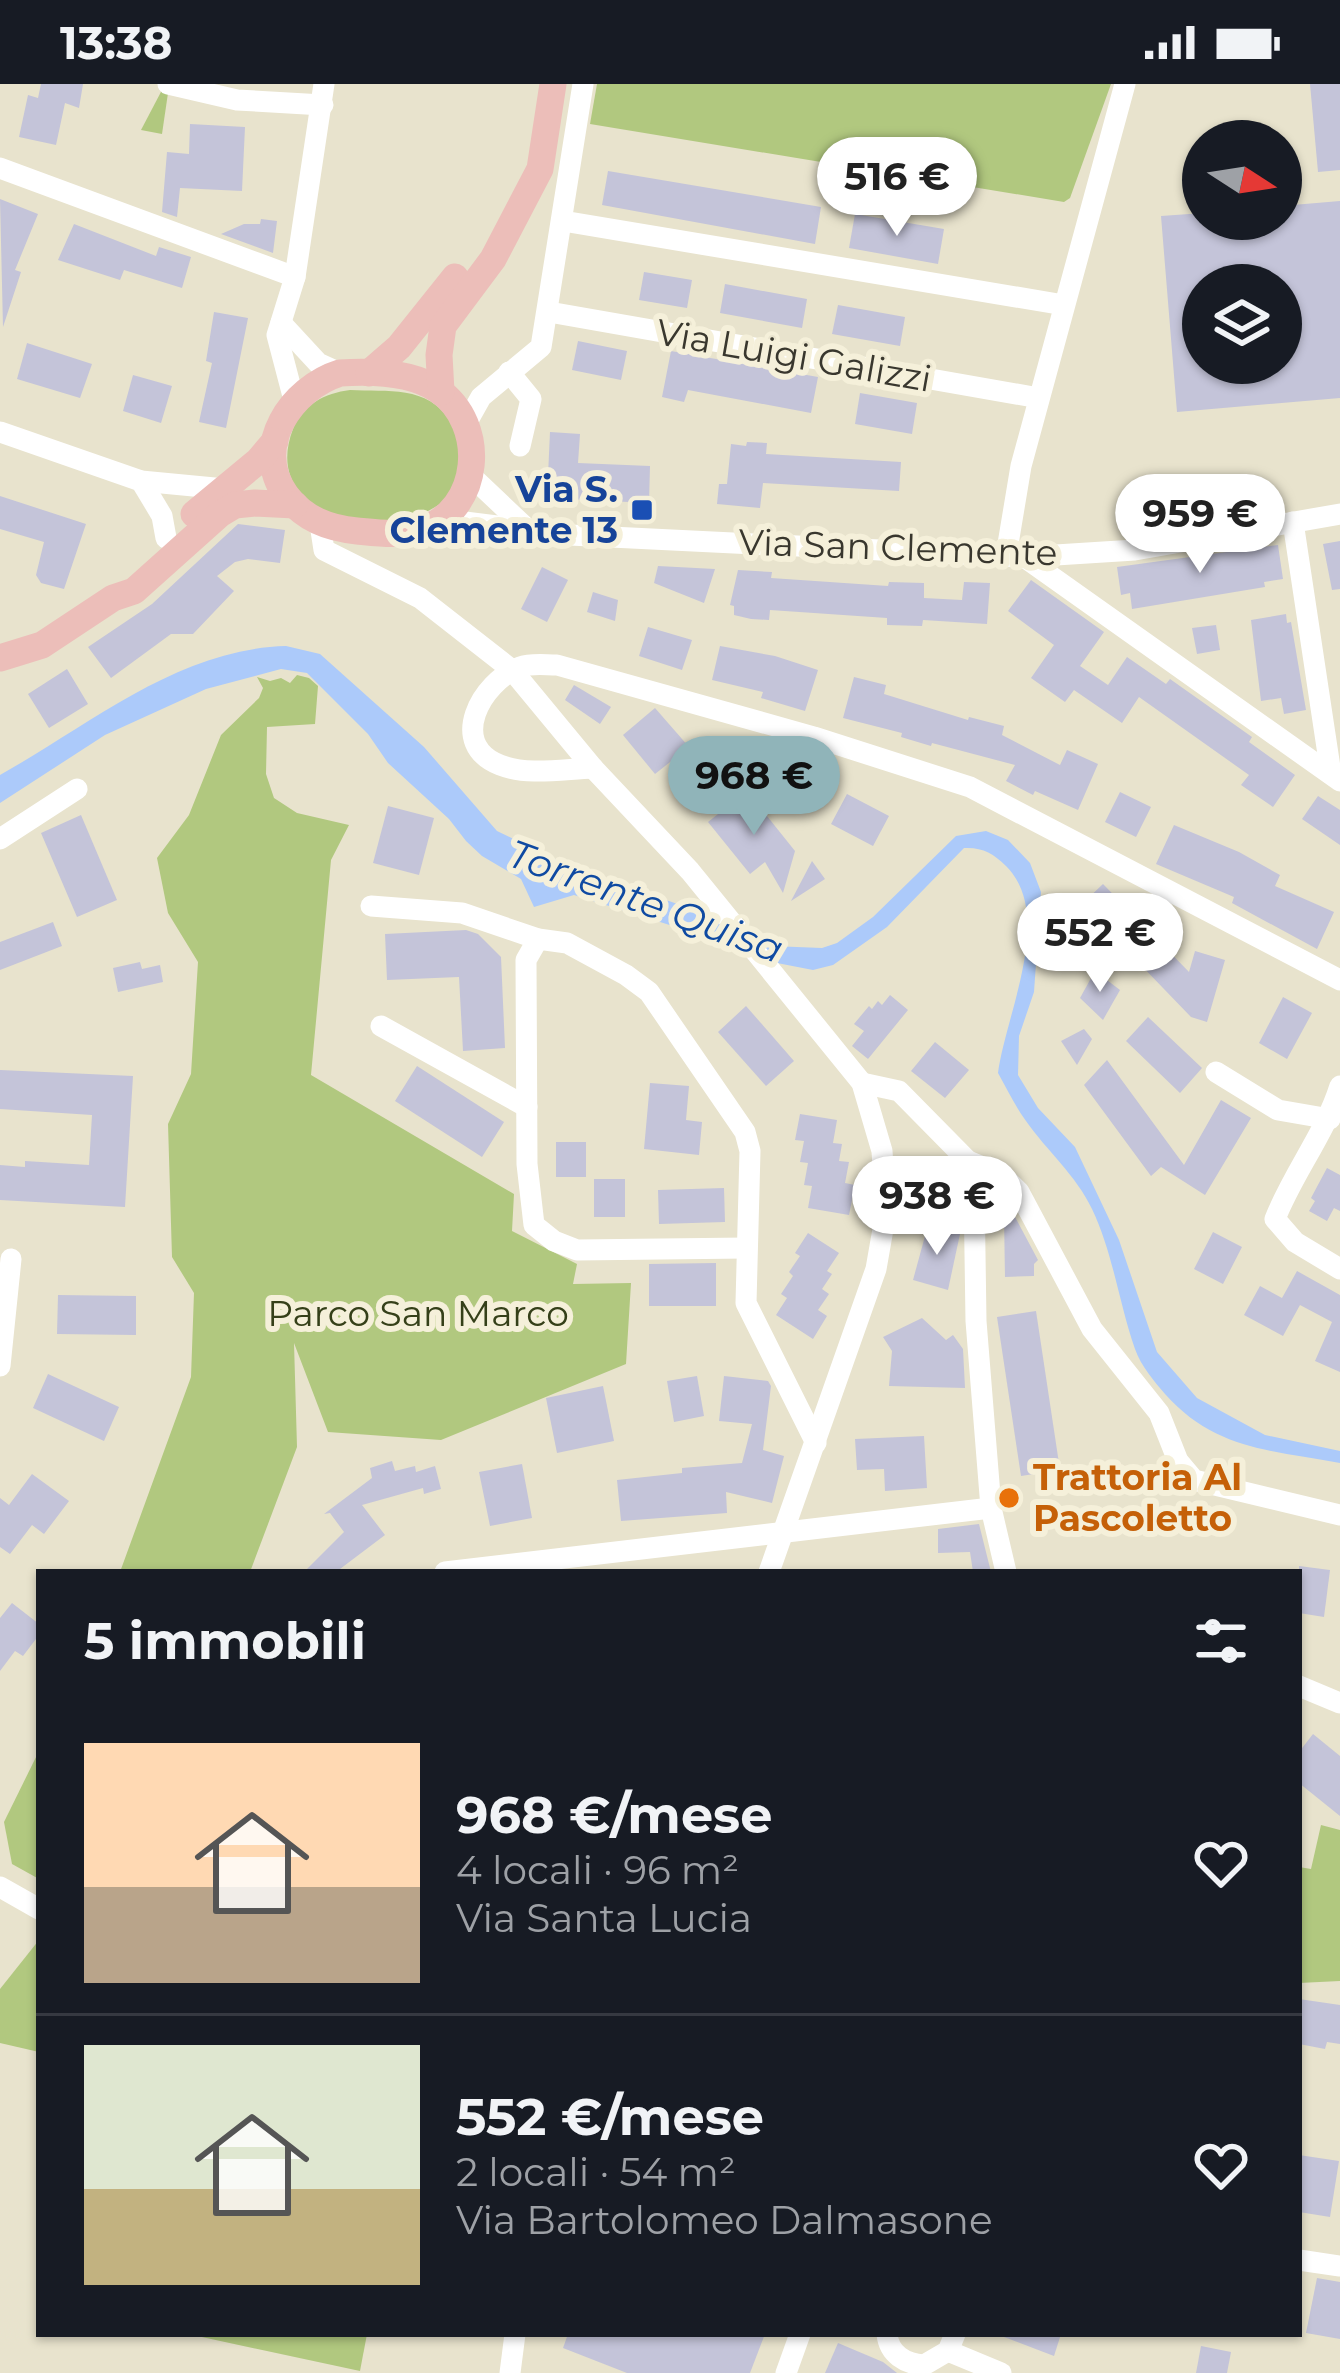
<!DOCTYPE html>
<html lang="it">
<head>
<meta charset="utf-8">
<style>
	:root { --surface:#171b24; --page:#242831; --text:#f1f3f6; --muted:#9ea1a6; --line:#363941; --accent:#90b4b9 }
	body { margin:0; font-family:Montserrat,sans-serif; background:var(--page); color:var(--text); height:100vh; display:flex; flex-direction:column; font-size:45px; white-space:nowrap }
	* { box-sizing:border-box; margin:0 }
	p { font-size:39px; color:var(--muted) }
	.icon { flex:none; width:66px; height:66px; fill:none; stroke:currentColor; stroke-width:2; stroke-linecap:round; stroke-linejoin:round }
	.map { position:relative; flex:1; overflow:hidden }
	.drawer { position:absolute; left:36px; top:1485px; width:1266px; height:768px; display:flex; flex-direction:column; background:var(--surface); border-radius:0px; box-shadow:0 3px 9px #0004 }
	.drawer>* { flex:none }
	.needle { width:78px; rotate:102deg }
	.buttons { position:absolute; left:1182px; top:36px; display:grid; gap:24px }
	.buttons a { display:grid; place-items:center; width:120px; height:120px; border-radius:50%; background:var(--surface); box-shadow:0 3px 9px #0004; font-size:60px }
	.price { position:absolute; translate:-50% -102px; padding:0 27px; border-radius:42px; background:#fff; color:#222; font-size:39px; line-height:78px; filter:drop-shadow(0 3px 6px #0008) }
	.price::after { content:''; position:absolute; left:50%; top:72px; width:36px; height:27px; margin-left:-18px; background:inherit; clip-path:polygon(0 0,100% 0,50% 100%) }
	.price.active { background:var(--accent); color:#111 }
	ul { padding:0; list-style:none }
	li { display:flex; align-items:center; gap:36px; height:300px; padding:0 48px }
	li+li { border-top:3px solid var(--line) }
	li span { display:grid; place-items:center; flex:none; width:336px; height:240px; border-radius:0px; color:#555 }
	li>.icon { margin-inline-start:auto }
	span .icon { width:144px; height:144px; fill:#fffc; stroke-width:1 }
	li b { font-size:51px }
	h2 { display:flex; justify-content:space-between; align-items:center; height:144px; padding:0 48px; font-size:51px }
	.status { display:flex; justify-content:space-between; align-items:center; height:84px; padding:0 60px; background:var(--surface); direction:ltr }
	.status svg { height:33px; fill:currentColor }
	.map>svg:first-child { display:block }
	.green { fill:#b1c87f }
	.water { fill:#accafa }
	.building { fill:#c4c4d9; fill-rule:evenodd }
	.lines { fill:none; stroke-linecap:round; stroke-linejoin:round }
	.minor { stroke:#fff; stroke-width:21 }
	.major { stroke:#ecbeb9; stroke-width:27 }
	.transit-dot { fill:#1a4fb4; stroke:#f5f0da; stroke-width:4.5 }
	.food-dot { fill:#e8710a; stroke:#f5f0da; stroke-width:4.5 }
	.labels { text-anchor:middle; dominant-baseline:central; stroke-width:12; stroke-linejoin:round; paint-order:stroke }
	.street-label { font-size:36px; fill:#39372e; stroke:#f5f0da }
	.transit-label { font-size:36px; font-weight:bold; fill:#164399; stroke:#f5f0da; text-anchor:end }
	.park-label { font-size:36px; fill:#354019; stroke:#f5f0da }
	.food-label { font-size:36px; font-weight:bold; fill:#c56008; stroke:#f5f0da; text-anchor:start }
	.water-label { font-size:39px; font-style:italic; fill:#0f4aa2; stroke:#f5f0da }
</style>
</head>
<body>
<div class="status"><b>13:38</b><svg viewBox="0 0 49 12"><path d="M0 12V9h3v3zM5 12V6h3v6zM10 12V3h3v9zM15 12V0h3v12zM26 1h20v11H26zM47 4h2v5h-2z"/></svg></div>
<div class="map">
<svg width="1340" height="2289" viewBox="0 0 1340 2289">
	<rect width="100%" height="100%" fill="#e8e3cd"/>
	<g class="green">
		<polygon points="597,0 1111,0 1070,114 1064,118 590,40"/>
		<polygon points="162,6 168,9 162,50 141,46"/>
		<path d="M 350,306 C 387,308 428,301 450,337 C 457,349 462,356 461,370 C 460,378 460,390 458,397 C 434,463 253,450 293,345 C 302,321 325,309 350,306 Z"/>
		<polygon points="297,591 309,594 318,602 315,640 267,643 266,690 274,714 297,729 349,741 331,776 311,991 514,1110 512,1147 577,1180 573,1200 631,1199 626,1280 441,1356 328,1348 294,1259 297,1363 250,1488 120,1488 191,1293 194,1209 172,1173 168,1040 191,990 198,878 168,829 157,774 189,731 221,651 259,614 263,604 257,593 270,597 281,594 290,599"/>
		<polygon points="39,1667 39,1795 12,1780 4,1738"/>
		<polygon points="1321,1741 1340,1746 1340,1897 1299,1899 1299,1783 1311,1785"/>
		<polygon points="39,1856 39,1968 0,1959 0,1905"/>
		<polygon points="188,2250 367,2250 360,2287"/>
	</g>
	<path class="water" d="M 286,562 L 320,570 L 424,663 L 497,747 L 568,781 L 683,822 L 771,862 L 822,864 L 837,859 L 873,833 L 956,752 L 986,747 L 1008,756 L 1030,779 L 1041,808 L 1034,908 L 1019,952 L 1018,991 L 1038,1024 L 1075,1063 L 1119,1156 L 1157,1268 L 1197,1314 L 1265,1351 L 1340,1367 L 1340,1379 C 1271,1366 1215,1366 1165,1310 C 1154,1297 1141,1282 1135,1265 C 1119,1219 1113,1169 1092,1125 C 1076,1091 1047,1067 1026,1037 C 1015,1022 1007,1005 998,989 C 1006,929 1055,831 1006,782 C 993,769 982,763 964,764 L 887,843 L 833,881 L 813,886 L 777,879 L 741,865 L 723,864 L 676,843 L 574,811 L 534,823 L 521,795 L 482,772 L 466,757 L 449,735 L 388,679 L 368,650 L 307,589 L 281,585 L 206,605 L 105,651 L 0,719 L 0,691 C 91,640 178,565 286,562 Z"/>
	<g class="building">
		<polygon points="41,0 83,0 79,24 65,19 56,61 19,53 28,11 38,14"/>
		<polygon points="1310,0 1340,0 1340,86 1318,88"/>
		<polygon points="190,40 245,43 242,107 180,104 177,133 162,128 167,68 189,70"/>
		<polygon points="608,87 821,123 815,160 602,121"/>
		<polygon points="0,115 38,130 15,186 21,188 3,243"/>
		<path d="M 1340,117 L 1340,314 L 1177,328 L 1161,132 L 1203,129 L 1203,135 L 1281,135 L 1281,122 ZM 1203,201 L 1281,201 L 1281,279 L 1203,279 Z"/>
		<polygon points="855,130 944,145 938,180 849,164"/>
		<polygon points="261,135 277,137 273,169 221,150 244,140 260,140"/>
		<polygon points="74,140 156,172 159,163 191,173 182,204 124,186 120,196 58,176"/>
		<polygon points="644,188 692,196 687,224 639,216"/>
		<polygon points="725,200 807,215 802,244 720,229"/>
		<polygon points="838,221 905,233 900,262 832,250"/>
		<polygon points="214,228 248,234 226,344 199,338 212,279 206,277"/>
		<polygon points="578,257 627,267 621,296 572,286"/>
		<polygon points="27,259 92,280 80,314 17,295"/>
		<polygon points="671,267 818,293 811,329 688,306 684,318 662,313"/>
		<polygon points="133,291 172,302 161,339 123,327"/>
		<polygon points="860,309 917,319 912,350 855,340"/>
		<polygon points="550,348 580,350 578,379 650,382 649,419 547,414"/>
		<polygon points="747,358 767,359 766,370 901,378 899,407 763,399 760,424 717,420 719,400 727,400 731,360 746,362"/>
		<polygon points="0,412 86,440 64,505 41,499 36,491 44,458 0,445"/>
		<polygon points="238,440 285,446 280,479 248,475 235,478 217,492 234,507 193,550 171,550 111,594 88,563 152,520"/>
		<polygon points="1340,457 1340,505 1332,506 1323,460"/>
		<polygon points="1278,461 1283,495 1264,498 1265,503 1132,525 1130,509 1121,511 1117,483"/>
		<polygon points="658,482 715,485 704,519 654,499"/>
		<polygon points="542,483 568,496 547,538 521,525"/>
		<polygon points="738,486 772,488 771,494 888,502 889,498 924,499 924,514 962,516 964,498 990,499 987,540 923,536 922,542 887,541 887,534 770,526 769,536 751,535 734,531 734,522 730,521"/>
		<polygon points="1031,496 1104,548 1080,582 1108,601 1127,573 1166,600 1170,595 1252,653 1249,658 1295,691 1273,723 1241,701 1249,691 1139,613 1122,639 1074,606 1065,618 1031,594 1054,561 1008,527"/>
		<polygon points="593,508 618,516 615,537 587,528"/>
		<polygon points="1286,530 1287,539 1291,538 1306,626 1284,630 1281,614 1261,617 1251,536"/>
		<polygon points="1216,541 1220,566 1197,570 1192,544"/>
		<polygon points="648,543 692,556 682,586 639,572"/>
		<polygon points="720,562 775,572 818,586 805,627 761,614 763,608 712,596"/>
		<polygon points="67,585 88,620 49,644 28,610"/>
		<polygon points="854,593 886,601 884,610 968,636 969,633 1004,642 1002,651 1060,681 1067,666 1098,680 1078,726 1035,707 1033,711 1006,697 1015,681 932,659 931,662 901,653 902,649 843,634"/>
		<polygon points="574,601 611,623 600,640 565,616"/>
		<polygon points="655,624 689,663 655,690 623,651"/>
		<polygon points="775,662 821,675 812,708 766,694"/>
		<polygon points="747,707 795,767 783,809 765,778 750,790 708,738"/>
		<polygon points="1120,708 1151,723 1136,753 1105,738"/>
		<polygon points="847,710 889,732 873,762 831,740"/>
		<polygon points="1318,712 1340,726 1340,761 1302,735"/>
		<polygon points="388,722 434,734 419,791 373,779"/>
		<polygon points="81,731 117,816 77,833 41,749"/>
		<polygon points="1174,741 1239,768 1280,791 1275,802 1334,828 1317,865 1232,819 1234,813 1156,780"/>
		<polygon points="812,777 825,795 791,817"/>
		<polygon points="1103,800 1189,888 1195,867 1225,876 1207,938 1191,933 1082,820"/>
		<polygon points="53,838 62,862 0,886 0,858"/>
		<polygon points="466,846 478,850 501,873 505,964 463,967 459,893 387,896 385,850"/>
		<polygon points="140,878 142,885 160,881 163,898 118,908 113,884"/>
		<polygon points="1095,887 1120,906 1103,936 1080,914"/>
		<polygon points="890,911 908,926 868,975 852,962 864,947 854,940 869,922 872,925 878,917 882,921"/>
		<polygon points="1283,913 1312,929 1287,975 1259,959"/>
		<polygon points="746,922 794,977 766,1002 718,948"/>
		<polygon points="1148,933 1202,984 1180,1009 1126,957"/>
		<polygon points="1084,945 1092,955 1077,981 1061,957"/>
		<polygon points="935,958 969,986 945,1014 911,987"/>
		<polygon points="1107,976 1184,1081 1221,1016 1251,1034 1205,1111 1161,1083 1151,1092 1084,1001"/>
		<polygon points="417,982 504,1038 482,1073 395,1017"/>
		<polygon points="0,986 133,992 125,1123 0,1116 0,1081 25,1083 25,1077 89,1081 92,1031 0,1025"/>
		<polygon points="650,999 689,1002 686,1036 702,1038 699,1071 644,1065"/>
		<polygon points="800,1030 837,1036 833,1059 842,1060 839,1077 849,1078 845,1099 855,1101 849,1131 808,1124 812,1102 804,1101 808,1079 800,1078 804,1057 795,1056"/>
		<rect x="556" y="1058" width="30" height="35"/>
		<polygon points="1327,1084 1340,1091 1340,1127 1334,1124 1327,1137 1309,1127 1315,1117 1311,1114"/>
		<rect x="594" y="1095" width="31" height="38"/>
		<polygon points="724,1104 725,1138 659,1140 658,1106"/>
		<polygon points="1004,1133 1015,1133 1038,1176 1034,1180 1034,1192 1005,1193"/>
		<polygon points="928,1141 960,1150 948,1206 913,1196"/>
		<polygon points="1213,1148 1242,1163 1223,1200 1194,1185"/>
		<polygon points="808,1149 839,1169 827,1187 832,1190 822,1205 829,1210 818,1226 827,1232 813,1255 776,1231 787,1214 781,1210 793,1192 789,1188 800,1172 795,1169"/>
		<polygon points="716,1179 716,1222 649,1222 649,1180"/>
		<polygon points="1297,1187 1340,1211 1340,1288 1315,1277 1332,1238 1300,1221 1283,1252 1244,1231 1260,1202 1282,1214"/>
		<polygon points="58,1211 136,1212 136,1251 57,1250"/>
		<polygon points="1036,1227 1060,1386 1021,1392 997,1233"/>
		<polygon points="922,1234 946,1256 953,1251 963,1265 965,1304 889,1302 892,1267 883,1253"/>
		<polygon points="48,1290 119,1323 104,1357 33,1324"/>
		<polygon points="697,1292 704,1332 674,1338 667,1297"/>
		<polygon points="724,1292 768,1297 771,1302 763,1366 784,1372 772,1419 726,1408 727,1429 621,1437 617,1396 682,1389 682,1384 742,1379 752,1340 719,1337"/>
		<polygon points="603,1302 614,1357 557,1369 546,1314"/>
		<polygon points="924,1352 927,1404 885,1407 884,1385 857,1386 855,1355"/>
		<polygon points="392,1377 395,1387 415,1382 416,1388 435,1382 441,1405 424,1410 423,1404 362,1421 385,1451 336,1488 304,1488 344,1448 330,1429 324,1430 372,1394 370,1384"/>
		<polygon points="522,1380 532,1434 490,1442 479,1388"/>
		<polygon points="32,1390 69,1417 44,1450 32,1441 10,1470 0,1463 0,1414 9,1421"/>
		<polygon points="979,1440 991,1488 973,1488 970,1468 938,1469 938,1445"/>
		<polygon points="1299,1482 1330,1486 1324,1533 1299,1529"/>
		<polygon points="12,1519 39,1540 39,1551 23,1572 15,1567 0,1587 0,1534"/>
		<polygon points="1313,1650 1340,1672 1340,1732 1299,1699 1299,1668"/>
		<polygon points="1299,1915 1340,1921 1340,1960 1327,1958 1325,1965 1299,1960"/>
		<polygon points="1299,2071 1339,2077 1330,2133 1299,2128"/>
		<polygon points="1317,2194 1340,2198 1340,2255 1306,2249"/>
		<polygon points="568,2250 765,2250 750,2289 627,2289 563,2264"/>
		<polygon points="996,2250 1061,2250 1054,2272"/>
		<polygon points="838,2259 883,2278 897,2289 825,2289"/>
		<polygon points="1201,2262 1231,2268 1227,2289 1196,2289"/>
	</g>
	<g class="lines">
		<g class="minor">
			<polyline points="168,0 237,16 323,21"/>
			<polyline points="0,84 295,193"/>
			<polyline points="563,137 1064,221"/>
			<polyline points="549,228 1039,314"/>
			<polyline points="281,239 318,279 340,289"/>
			<polyline points="509,288 531,315 520,362"/>
			<polyline points="294,316 277,251 295,193 324,0"/>
			<polyline points="467,338 481,313 541,263 583,0"/>
			<polyline points="0,348 141,397 225,405"/>
			<polyline points="470,391 525,443"/>
			<polyline points="141,397 162,432 166,454"/>
			<polyline points="441,435 570,451 1024,473 1135,466 1340,430"/>
			<polyline points="1293,438 1331,690"/>
			<polyline points="320,440 324,466 420,514 512,586 593,684 690,787 862,999 882,1067 886,1128 876,1185 769,1488"/>
			<polyline points="1006,472 1021,382 1125,0"/>
			<polyline points="1024,473 1340,697"/>
			<path d="M 593,684 C 563,685 528,692 500,681 C 447,660 481,598 520,583 C 531,579 544,581 557,581 L 814,653 L 970,703 L 1340,896"/>
			<polyline points="0,755 77,705"/>
			<polyline points="371,822 462,829 538,855 567,859 626,891 649,908 745,1048 750,1067 746,1219 816,1359"/>
			<polyline points="538,855 526,876 527,1080 534,1141 554,1157 577,1166 746,1164"/>
			<polyline points="381,942 527,1023"/>
			<polyline points="1216,988 1278,1026 1330,1035"/>
			<polyline points="862,999 899,1007 968,1077 974,1102 976,1237 991,1424 1006,1488"/>
			<path d="M 1340,1002 C 1325,1050 1293,1089 1275,1135 L 1295,1158 L 1340,1185"/>
			<polyline points="968,1077 1002,1091 1019,1108 1092,1245 1159,1329 1178,1377 1194,1396 1340,1431"/>
			<polyline points="0,1282 11,1175"/>
			<polyline points="445,1488 991,1424"/>
			<polyline points="1299,1602 1340,1619"/>
			<polyline points="0,1803 39,1825"/>
			<polyline points="1299,2176 1340,2182"/>
			<path d="M 887,2250 C 889,2270 905,2280 924,2281 L 948,2267 L 955,2250"/>
			<polyline points="948,2267 1001,2289"/>
			<polyline points="510,2289 515,2250"/>
			<polyline points="786,2289 800,2250"/>
		</g>
		<g class="major">
			<path d="M 340,289 C 371,287 412,288 438,306 C 488,340 482,426 421,446 C 401,452 378,449 357,447 C 328,444 304,435 286,411 C 251,362 292,304 340,289 Z"/>
			<polyline points="369,289 399,263 455,193"/>
			<polyline points="441,308 439,271 443,242 493,175 540,85 553,0"/>
			<polyline points="194,430 258,377 275,357"/>
			<polyline points="0,574 42,561 113,514 134,507 220,430 235,421 255,419 295,421"/>
		</g>
	</g>
	<rect class="transit-dot" x="630" y="414" width="24" height="24" rx="6"/>
	<circle class="food-dot" cx="1009" cy="1414" r="12"/>
	<g class="labels">
		<g class="street-label">
			<text transform="translate(794 271) rotate(10)">Via Luigi Galizzi</text>
			<text transform="translate(898 463) rotate(2)">Via San Clemente</text>
		</g>
		<g class="transit-label">
			<text x="618" y="405">Via S.<tspan x="618" dy="41">Clemente 13</tspan></text>
		</g>
		<g class="park-label">
			<text x="418" y="1229">Parco San Marco</text>
		</g>
		<g class="food-label">
			<text x="1033" y="1393">Trattoria Al<tspan x="1033" dy="41">Pascoletto</tspan></text>
		</g>
		<g class="water-label">
			<text transform="translate(646 817) rotate(20)">Torrente Quisa</text>
		</g>
	</g>
</svg>
<div class="buttons">
<a><svg class="needle" viewBox="-14 -14 28 28"><path d="M0-13l5 13h-10z" fill="#e53935"/><path d="M0 13l5-13h-10z" fill="#9ea1a6"/></svg></a>
<a><svg class="icon" aria-label="layers" viewBox="0 0 24 24"><path d="M12 4l9 5-9 5-9-5zM3 14l9 5 9-5"/></svg></a>
</div>
<b class="price" style="left:897px;top:155px">516 €</b>
<b class="price" style="left:1200px;top:492px">959 €</b>
<b class="price active" style="left:754px;top:754px">968 €</b>
<b class="price" style="left:1100px;top:911px">552 €</b>
<b class="price" style="left:937px;top:1174px">938 €</b>
<section class="drawer">
<h2>5 immobili<svg class="icon" aria-label="filters" viewBox="0 0 24 24"><path d="M4 7h16M4 17h16"/><circle cx="9" cy="7" r="2"/><circle cx="15" cy="17" r="2"/></svg></h2>
<ul>
<li><span style="background:linear-gradient(#ffd9b3 60%,#b9a48a 0)"><svg class="icon" aria-label="home" viewBox="0 0 24 24"><path d="M3 11l9-7 9 7M6 9v11h12V9"/></svg></span><div><b>968 €/mese</b><p>4 locali · 96 m²</p><p>Via Santa Lucia</p></div><svg class="icon" aria-label="heart" viewBox="0 0 24 24"><path d="M12 20l-8-8c-3-5 5-10 8-4 3-6 11-1 8 4z"/></svg></li>
<li><span style="background:linear-gradient(#dfe7d0 60%,#c2b280 0)"><svg class="icon" aria-label="home" viewBox="0 0 24 24"><path d="M3 11l9-7 9 7M6 9v11h12V9"/></svg></span><div><b>552 €/mese</b><p>2 locali · 54 m²</p><p>Via Bartolomeo Dalmasone</p></div><svg class="icon" aria-label="heart" viewBox="0 0 24 24"><path d="M12 20l-8-8c-3-5 5-10 8-4 3-6 11-1 8 4z"/></svg></li>
</ul>
</section>
</div>
</body>
</html>
